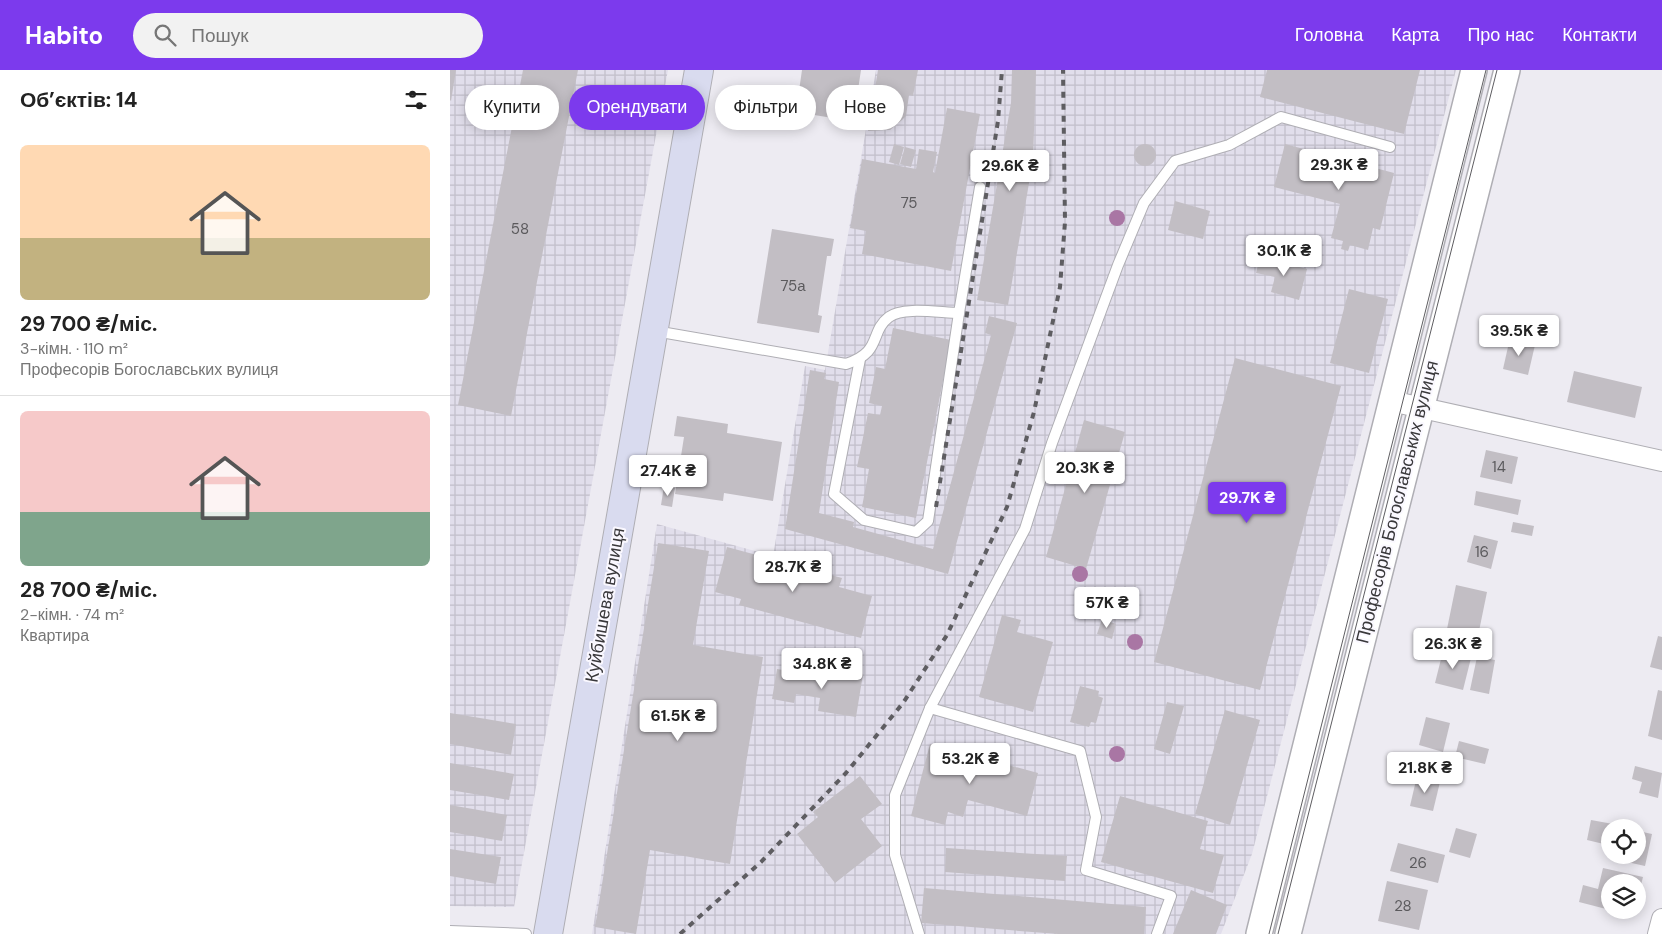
<!DOCTYPE html>
<html lang="uk">
<head>
<meta charset="utf-8">
<style>
	:root { --surface:#fff; --page:#f2f2f2; --text:#222; --muted:#767676; --line:#e0e0e0; --accent:#7c3aed }
	body { margin:0; font-family:"DM Sans",sans-serif; background:var(--page); color:var(--text); height:100vh; display:flex; flex-direction:column; font-size:19px; white-space:nowrap }
	* { box-sizing:border-box; margin:0 }
	p { font-size:16px; color:var(--muted) }
	.icon { flex:none; width:28px; height:28px; fill:none; stroke:currentColor; stroke-width:2; stroke-linecap:round; stroke-linejoin:round }
	.map { position:relative; flex:1; overflow:hidden }
	.details { display:flex; flex-direction:column; background:var(--surface); width:450px }
	.details>* { flex:none }
	.banner { position:absolute; left:15px; top:15px; width:475px; height:45px; display:flex; gap:10px }
	.buttons { position:absolute; left:1151px; top:749px; display:grid; gap:10px }
	.buttons a { display:grid; place-items:center; width:45px; height:45px; border-radius:50%; background:var(--surface); box-shadow:0 2px 12px #0003; font-size:25px }
	.price { position:absolute; translate:-50% -42px; padding:0 11px; border-radius:5px; background:#fff; color:#222; font-size:16px; line-height:32px; filter:drop-shadow(0 1px 2px #0008) }
	.price::after { content:''; position:absolute; left:50%; top:30px; width:15px; height:11px; margin-left:-8px; background:inherit; clip-path:polygon(0 0,100% 0,50% 100%) }
	.price.active { background:var(--accent); color:#fff }
	ul { padding:0; list-style:none }
	li { display:grid; align-content:center; gap:10px; height:265px; padding:0 20px }
	li+li { border-top:1px solid var(--line) }
	li span { display:grid; place-items:center; height:155px; border-radius:8px; color:#555 }
	li>.icon { margin-inline-start:auto }
	span .icon { width:90px; height:90px; fill:#fffc; stroke-width:1 }
	li b { font-size:21px }
	h2 { display:flex; justify-content:space-between; align-items:center; height:60px; padding:0 20px; font-size:21px }
	.tag { padding:0 18px; border-radius:22px; background:var(--surface); box-shadow:0 2px 12px #0003; font-size:18px; line-height:45px }
	.tag.active { background:var(--accent); color:#fff }
	header { display:flex; align-items:center; gap:30px; box-sizing:border-box; height:70px; padding:0 25px; background:var(--accent); color:#fff }
	header strong { font-size:24px }
	nav { display:flex; gap:28px; margin-inline-start:auto; font-size:18px }
	.search { width:350px; height:45px; background:var(--page); display:flex; align-items:center; gap:12px; box-sizing:border-box; padding:0 18px; border-radius:28px; color:var(--muted); font-size:19px }
	main { display:flex; flex:1; min-height:0 }
	.map>svg:first-child { display:block }
	.industrial { fill:url(#industrial-grid) }
	.building { fill:#c2bec4 }
	.lines { fill:none; stroke-linecap:round; stroke-linejoin:round }
	.service-casing { stroke:#afaeb4; stroke-width:12 }
	.minor-casing { stroke:#afaeb4; stroke-width:22 }
	.tertiary-casing { stroke:#afaeb4; stroke-width:28 }
	.secondary-casing { stroke:#afaeb4; stroke-width:30 }
	.service { stroke:#fff; stroke-width:10 }
	.minor { stroke:#fff; stroke-width:20 }
	.tertiary { stroke:#fff; stroke-width:25 }
	.secondary { stroke:#d9dbef; stroke-width:28 }
	.tram { stroke:#5e5d61; stroke-width:1 }
	.rail { stroke:#5e5d61; stroke-width:4; stroke-dasharray:6 6; stroke-linecap:butt }
	.tree { fill:#a976a4 }
	.labels { text-anchor:middle; dominant-baseline:central; stroke-width:4; stroke-linejoin:round; paint-order:stroke }
	.number-label { font-size:15px; fill:#5b5a5d }
	.street-label { font-size:18px; fill:#39383b; stroke:#faf8ff }
</style>
</head>
<body>
<header>
<strong>Habito</strong>
<div class="search"><svg class="icon" aria-label="search" viewBox="0 0 24 24"><circle cx="10" cy="10" r="6"/><path d="M15 15l6 6"/></svg>Пошук</div>
<nav><a>Головна</a><a>Карта</a><a>Про нас</a><a>Контакти</a></nav>
</header>
<main>
<section class="details">
<h2>Об’єктів: 14<svg class="icon" aria-label="filters" viewBox="0 0 24 24"><path d="M4 7h16M4 17h16"/><circle cx="9" cy="7" r="2"/><circle cx="15" cy="17" r="2"/></svg></h2>
<ul>
<li><span style="background:linear-gradient(#ffd9b3 60%,#c2b280 0)"><svg class="icon" aria-label="home" viewBox="0 0 24 24"><path d="M3 11l9-7 9 7M6 9v11h12V9"/></svg></span><div><b>29 700 ₴/міс.</b><p>3-кімн. · 110 m²</p><p>Професорів Богославських вулиця</p></div></li>
<li><span style="background:linear-gradient(#f6c9c9 65%,#7fa58c 0)"><svg class="icon" aria-label="home" viewBox="0 0 24 24"><path d="M3 11l9-7 9 7M6 9v11h12V9"/></svg></span><div><b>28 700 ₴/міс.</b><p>2-кімн. · 74 m²</p><p>Квартира</p></div></li>
</ul>
</section>
<div class="map">
<svg width="1212" height="864" viewBox="0 0 1212 864">
	<defs>
		<pattern id="industrial-grid" width="8" height="8" patternUnits="userSpaceOnUse" patternTransform="scale(1.25)"><rect width="8" height="8" fill="#e1deeb"/><path d="M0 4h8M4 0v8" fill="none" stroke="#c2bfca"/></pattern>
	</defs>
	<rect width="100%" height="100%" fill="#edebf2"/>
	<g class="industrial">
		<polygon points="0,0 218,0 64,837 0,836"/>
		<polygon points="426,0 1006,0 802,784 771,864 142,864 207,454 323,486 355,296 375,300"/>
	</g>
	<g class="building">
		<polygon points="0,0 6,0 1,31 0,30"/>
		<polygon points="73,0 128,0 61,346 8,335"/>
		<polygon points="352,0 411,0 406,33 410,34 407,52 346,42"/>
		<polygon points="428,0 468,0 463,26 459,25 456,46 452,50 440,60 418,61"/>
		<polygon points="562,0 586,0 583,90 558,235 527,230 561,33"/>
		<polygon points="817,0 970,0 954,64 810,27"/>
		<polygon points="497,38 530,44 501,201 412,184 416,161 400,158 412,89 466,99 469,79 487,82 483,102 485,103"/>
		<polygon points="444,74 454,77 449,95 439,92"/>
		<polygon points="835,74 944,103 930,160 923,158 918,180 900,175 898,181 891,179 893,171 881,168 890,134 824,117"/>
		<circle cx="695" cy="85" r="11"/>
		<polygon points="455,77 466,80 461,97 450,94"/>
		<polygon points="725,131 760,141 753,169 718,160"/>
		<polygon points="322,159 384,169 381,186 377,186 368,245 372,246 369,263 307,253"/>
		<polygon points="810,187 857,199 849,230 821,222 825,207 806,203"/>
		<polygon points="899,219 938,229 919,303 880,293"/>
		<polygon points="539,246 567,253 498,504 335,459 360,300 376,303 374,309 389,312 369,443 404,452 403,457 483,479 541,265 535,263"/>
		<polygon points="443,258 501,270 466,448 412,437 419,399 407,397 418,343 430,345 432,336 419,333 426,297 435,299"/>
		<polygon points="1060,268 1085,275 1078,305 1053,299"/>
		<polygon points="785,288 891,316 810,620 704,592"/>
		<polygon points="1124,301 1192,317 1185,348 1117,332"/>
		<polygon points="227,346 278,354 277,363 332,372 323,431 274,423 273,431 225,424 234,367 224,366"/>
		<polygon points="634,350 675,362 636,499 596,487"/>
		<polygon points="1036,380 1068,387 1062,414 1030,407"/>
		<polygon points="214,416 225,418 222,437 211,435"/>
		<polygon points="1026,421 1071,430 1068,445 1024,435"/>
		<polygon points="1063,452 1084,456 1082,466 1061,462"/>
		<polygon points="1024,465 1048,471 1041,499 1017,492"/>
		<polygon points="208,473 259,481 243,575 313,587 280,794 200,780 186,864 145,857"/>
		<polygon points="277,477 392,508 389,517 422,526 411,568 289,535 291,529 265,522"/>
		<polygon points="1006,515 1037,522 1028,566 997,559"/>
		<polygon points="552,545 571,550 567,562 603,572 583,642 529,627"/>
		<polygon points="652,549 666,554 662,569 647,564"/>
		<polygon points="1208,566 1212,567 1212,600 1200,597"/>
		<polygon points="993,581 1021,588 1013,620 985,613"/>
		<polygon points="1027,587 1045,590 1039,624 1020,620"/>
		<polygon points="376,597 413,604 406,647 368,641 370,628 346,624 344,633 322,629 327,599 374,607"/>
		<polygon points="630,616 649,621 648,626 653,628 646,653 641,652 639,657 620,652"/>
		<polygon points="1208,620 1212,621 1212,670 1198,666"/>
		<polygon points="717,632 734,636 720,684 704,679"/>
		<polygon points="775,640 810,650 780,755 745,744"/>
		<polygon points="0,643 66,654 61,685 0,674"/>
		<polygon points="976,647 1000,653 993,682 969,675"/>
		<polygon points="1009,671 1039,679 1035,694 1005,687"/>
		<polygon points="480,674 588,703 577,746 518,730 513,747 498,742 495,755 461,746"/>
		<polygon points="0,693 64,704 59,730 0,720"/>
		<polygon points="1185,696 1212,703 1208,728 1189,723 1192,712 1182,709"/>
		<polygon points="410,706 432,734 411,749 432,776 385,813 347,764 368,747 363,742"/>
		<polygon points="967,706 990,712 983,741 960,736"/>
		<polygon points="670,726 758,751 750,779 774,785 763,823 651,792"/>
		<polygon points="0,735 57,745 52,771 0,762"/>
		<polygon points="1141,750 1163,754 1160,758 1158,775 1137,770"/>
		<polygon points="1006,758 1027,764 1020,788 999,782"/>
		<polygon points="1188,761 1202,764 1195,796 1168,790 1169,785 1188,785"/>
		<polygon points="948,773 995,785 988,813 940,801"/>
		<polygon points="496,778 617,786 615,811 495,802"/>
		<polygon points="0,779 51,787 46,814 0,806"/>
		<polygon points="1153,798 1193,807 1188,827 1188,812 1160,812 1160,840 1129,832 1133,815 1148,819"/>
		<polygon points="937,811 978,820 969,860 928,851"/>
		<polygon points="474,818 696,837 694,864 608,864 471,853"/>
		<polygon points="741,820 777,835 766,864 723,864"/>
		<polygon points="1164,840 1185,840 1184,846"/>
	</g>
	<g class="lines">
		<defs>
			<g id="service">
				<path d="M 205,261 L 396,294 C 433,282 419,262 439,247 C 453,236 491,243 509,243 L 530,117"/>
				<polyline points="410,289 384,424 414,450 466,462 478,451 509,243"/>
				<polyline points="480,638 630,681 646,747 636,800 721,826 707,864"/>
				<polyline points="0,861 76,864"/>
				<polyline points="469,864 445,785 445,725 480,638 575,459 602,373 668,195 694,133 725,91 779,75 831,47 940,77"/>
			</g>
			<g id="minor">
				<polyline points="941,331 1212,391"/>
				<polyline points="1208,864 1212,849"/>
			</g>
			<g id="tertiary">
				<polyline points="809,864 1024,0"/>
				<polyline points="838,864 1057,0"/>
			</g>
			<polyline id="secondary" points="98,864 249,0"/>
		</defs>
		<use href="#service" class="service-casing"/>
		<use href="#minor" class="minor-casing"/>
		<use href="#tertiary" class="tertiary-casing"/>
		<use href="#secondary" class="secondary-casing"/>
		<use href="#service" class="service"/>
		<use href="#minor" class="minor"/>
		<use href="#tertiary" class="tertiary"/>
		<use href="#secondary" class="secondary"/>
		<g class="tram">
			<polyline points="819,864 1036,0"/>
			<polyline points="828,864 1047,0"/>
		</g>
		<g class="rail">
			<polyline points="486,437 548,51 552,0"/>
			<polyline points="230,864 311,792 396,703 453,633 497,565 557,437 584,342 610,217 615,152 613,0"/>
		</g>
	</g>
	<g class="tree">
		<circle cx="667" cy="148" r="8"/>
		<circle cx="630" cy="504" r="8"/>
		<circle cx="685" cy="572" r="8"/>
		<circle cx="667" cy="684" r="8"/>
	</g>
	<g class="labels">
		<g class="number-label">
			<text x="459" y="133">75</text>
			<text x="70" y="159">58</text>
			<text x="343" y="216">75а</text>
			<text x="1049" y="397">14</text>
			<text x="1032" y="482">16</text>
			<text x="968" y="793">26</text>
			<text x="953" y="836">28</text>
		</g>
		<g class="street-label">
			<text transform="translate(947 432) rotate(-76)">Професорів Богославських вулиця</text>
			<text transform="translate(155 535) rotate(-80)">Куйбишева вулиця</text>
		</g>
	</g>
</svg>
<div class="buttons">
<a><svg class="icon" aria-label="locate" viewBox="0 0 24 24"><circle cx="12" cy="12" r="6"/><path d="M12 2v4M12 18v4M2 12h4M18 12h4"/></svg></a>
<a><svg class="icon" aria-label="layers" viewBox="0 0 24 24"><path d="M12 4l9 5-9 5-9-5zM3 14l9 5 9-5"/></svg></a>
</div>
<b class="price" style="left:889px;top:121px">29.3K ₴</b>
<b class="price" style="left:560px;top:122px">29.6K ₴</b>
<b class="price" style="left:834px;top:207px">30.1K ₴</b>
<b class="price" style="left:1069px;top:287px">39.5K ₴</b>
<b class="price" style="left:635px;top:424px">20.3K ₴</b>
<b class="price" style="left:218px;top:427px">27.4K ₴</b>
<b class="price active" style="left:797px;top:454px">29.7K ₴</b>
<b class="price" style="left:343px;top:523px">28.7K ₴</b>
<b class="price" style="left:657px;top:559px">57K ₴</b>
<b class="price" style="left:1003px;top:600px">26.3K ₴</b>
<b class="price" style="left:372px;top:620px">34.8K ₴</b>
<b class="price" style="left:228px;top:672px">61.5K ₴</b>
<b class="price" style="left:520px;top:715px">53.2K ₴</b>
<b class="price" style="left:975px;top:724px">21.8K ₴</b>
<div class="banner">
<a class="tag">Купити</a>
<a class="tag active">Орендувати</a>
<a class="tag">Фільтри</a>
<a class="tag">Нове</a>
</div>
</div>
</main>
</body>
</html>
